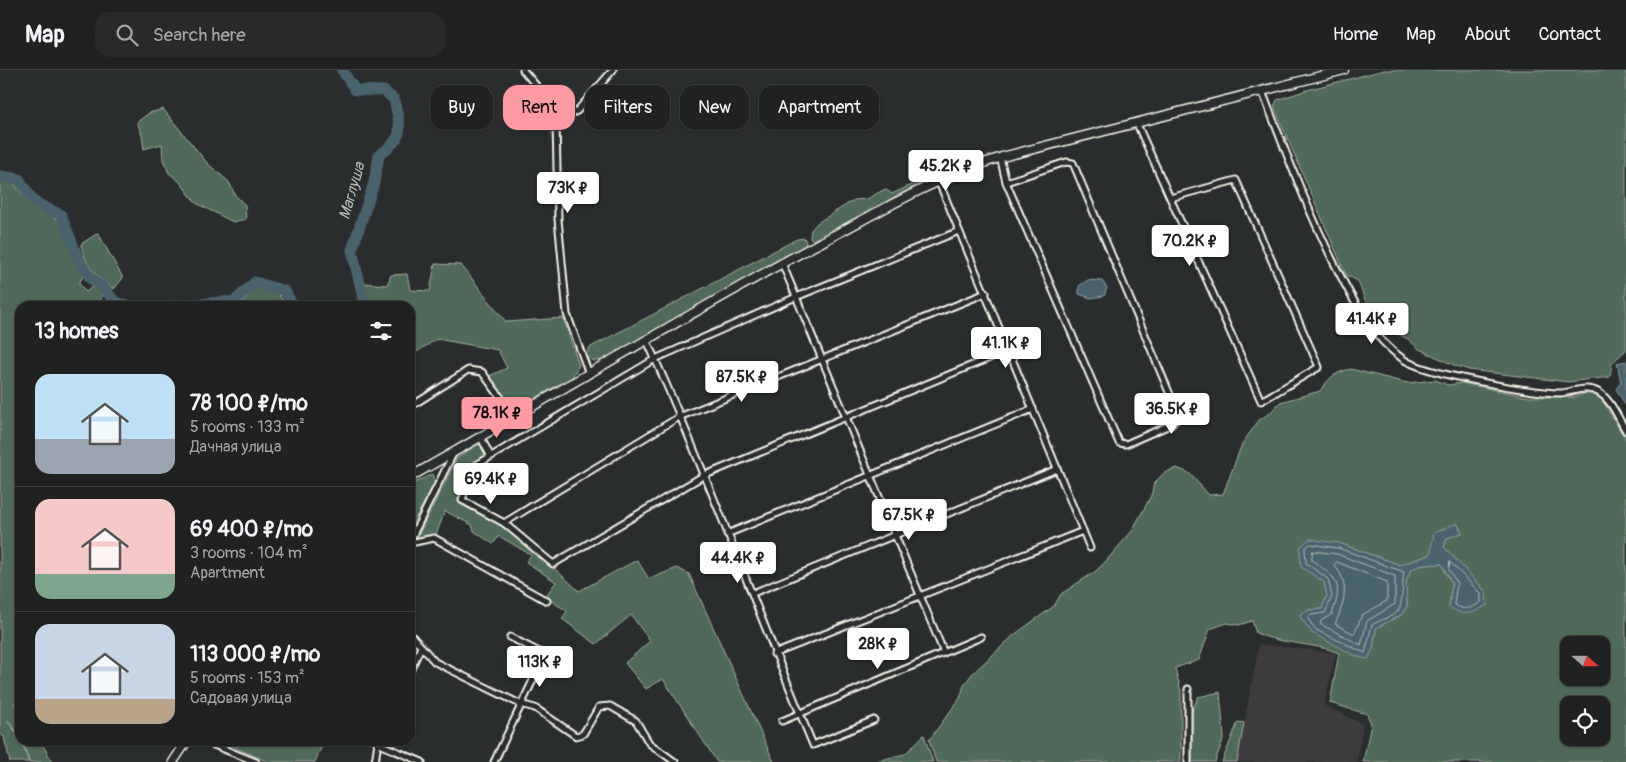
<!DOCTYPE html>
<html lang="en">
<head>
<meta charset="utf-8">
<style>
	:root { --surface:#202222; --page:#282a2a; --text:#f1f3f6; --muted:#a2a4a5; --line:#3d3f40; --accent:#ff9aa2 }
	body { margin:0; font-family:Pangolin,sans-serif; background:var(--page); color:var(--text); height:100vh; display:flex; flex-direction:column; font-size:19px; white-space:nowrap }
	* { box-sizing:border-box; margin:0 }
	p { font-size:16px; color:var(--muted) }
	.icon { flex:none; width:28px; height:28px; fill:none; stroke:currentColor; stroke-width:2; stroke-linecap:round; stroke-linejoin:round }
	.map { position:relative; flex:1; overflow:hidden }
	.panel { position:absolute; left:15px; top:231px; width:400px; height:445px; display:flex; flex-direction:column; background:var(--surface); border-radius:15px; box-shadow:0 1px 4px #0004,0 0 0 1px var(--line) }
	.panel>* { flex:none }
	.banner { position:absolute; left:430px; top:15px; width:475px; height:45px; display:flex; gap:10px }
	.needle { width:32px; rotate:111deg }
	.tools { position:absolute; left:1560px; top:566px; display:grid; gap:10px }
	.tools a { display:grid; place-items:center; width:50px; height:50px; border-radius:10px; background:var(--surface); box-shadow:0 1px 4px #0004,0 0 0 1px var(--line); font-size:25px }
	.price { position:absolute; translate:-50% -42px; padding:0 11px; border-radius:5px; background:#fff; color:#222; font-size:16px; line-height:32px; filter:drop-shadow(0 1px 2px #0008) }
	.price::after { content:''; position:absolute; left:50%; top:30px; width:15px; height:11px; margin-left:-8px; background:inherit; clip-path:polygon(0 0,100% 0,50% 100%) }
	.price.selected { background:var(--accent); color:#111 }
	ul { padding:0; list-style:none }
	li { display:flex; align-items:center; gap:15px; height:125px; padding:0 20px }
	li+li { border-top:1px solid var(--line) }
	li span { display:grid; place-items:center; flex:none; width:140px; height:100px; border-radius:15px; color:#555 }
	li>.icon { margin-inline-start:auto }
	span .icon { width:60px; height:60px; fill:#fffc; stroke-width:1 }
	li b { font-size:21px }
	h2 { display:flex; justify-content:space-between; align-items:center; height:60px; padding:0 20px; font-size:21px }
	.tag { padding:0 18px; border-radius:15px; background:var(--surface); box-shadow:0 1px 4px #0004,0 0 0 1px var(--line); font-size:18px; line-height:45px }
	.tag.selected { background:var(--accent); color:#111 }
	header { display:flex; align-items:center; gap:30px; box-sizing:border-box; height:70px; padding:0 25px; background:var(--surface); border-bottom:1px solid var(--line) }
	header strong { font-size:24px }
	nav { display:flex; gap:28px; margin-inline-start:auto; font-size:18px }
	.search { width:350px; height:45px; background:var(--page); display:flex; align-items:center; gap:12px; box-sizing:border-box; padding:0 18px; border-radius:15px; color:var(--muted); font-size:19px }
	.map>svg:first-child { display:block }
	.built { fill:#3d3a3d }
	.green { fill:#506b5a; stroke:#a2aea1; fill-rule:evenodd }
	.water { fill:#4a646e; stroke:#8e9c9f }
	.lines { fill:none; stroke-linecap:round; stroke-linejoin:round }
	.shore { stroke:#b0b9b7; stroke-width:1 }
	.stream { stroke:#8e9c9f; stroke-width:2 }
	.river { stroke:#4a646e; stroke-width:11 }
	.street-casing { stroke:#f4f1e8; stroke-width:9 }
	.secondary-casing { stroke:#f4f1e8; stroke-width:11 }
	.street { stroke:#2a2d2e; stroke-width:5 }
	.secondary { stroke:#2a2d2e; stroke-width:8 }
	.labels { text-anchor:middle; dominant-baseline:central; stroke-width:4; stroke-linejoin:round; paint-order:stroke }
	.water-label { font-size:16px; font-style:italic; fill:#b0b9b7; stroke:#2a2d2e }
</style>
</head>
<body>
<header>
<strong>Map</strong>
<div class="search"><svg class="icon" aria-label="search" viewBox="0 0 24 24"><circle cx="10" cy="10" r="6"/><path d="M15 15l6 6"/></svg>Search here</div>
<nav><a>Home</a><a>Map</a><a>About</a><a>Contact</a></nav>
</header>
<div class="map">
<svg width="1626" height="692" viewBox="0 0 1626 692">
	<rect width="100%" height="100%" fill="#2a2d2e"/>
	<filter id="ink" filterUnits="userSpaceOnUse"><feTurbulence type="fractalNoise" baseFrequency=".02" numOctaves="2"/><feDisplacementMap in="SourceGraphic" scale="10" xChannelSelector="R" yChannelSelector="G"/><feConvolveMatrix kernelMatrix="1 2 1 2 8 2 1 2 1" color-interpolation-filters="sRGB"/></filter>
	<g filter="url(#ink)">
		<polygon class="built" points="1259,574 1336,583 1324,635 1363,654 1357,692 1237,692"/>
		<g class="green">
			<polygon points="1384,0 1626,0 1626,280 1612,293 1610,307 1568,312 1469,300 1456,296 1419,279 1408,269 1383,257 1372,249 1358,211 1346,205 1274,37 1277,30 1307,20"/>
			<polygon points="163,39 208,94 229,112 235,125 245,135 246,149 233,152 196,133 179,111 169,103 163,90 162,74 144,79 142,65 137,52 149,43"/>
			<polygon points="928,107 929,109 813,170 810,168 811,160 817,153 854,130 867,129 885,119 892,124"/>
			<polygon points="0,109 12,111 32,136 43,140 59,151 75,191 84,205 79,213 86,222 93,216 103,223 100,233 104,236 20,236 20,629 14,633 20,642 20,671 40,671 53,692 10,692 4,667 0,664"/>
			<path d="M 98,163 L 123,208 L 114,219 C 96,207 85,196 81,174 Z"/>
			<polygon points="804,168 806,171 805,177 606,290 593,291 586,285 589,278 797,169"/>
			<polygon points="435,194 461,195 506,252 563,248 579,295 572,307 516,339 512,338 489,306 507,298 498,280 437,269 410,286 410,236 366,236 368,232 363,213 387,215 391,205 407,204 410,220 430,221"/>
			<polygon points="256,217 278,223 286,236 239,236"/>
			<path d="M 1351,299 L 1407,313 L 1435,310 L 1448,315 L 1462,313 L 1529,327 L 1573,327 L 1587,323 L 1600,328 L 1604,333 L 1626,370 L 1626,692 L 1363,692 L 1371,654 L 1367,644 L 1330,633 L 1339,583 C 1312,572 1282,575 1256,563 L 1252,551 L 1239,555 L 1227,553 L 1210,559 L 1199,590 L 1175,598 L 1181,621 L 1181,692 L 936,692 L 929,670 L 960,628 L 964,615 L 972,604 L 1014,565 L 1054,536 L 1061,524 L 1096,501 L 1106,491 L 1132,461 L 1151,426 L 1154,413 L 1164,403 L 1177,398 L 1189,403 L 1209,425 L 1223,424 L 1242,374 L 1259,350 L 1270,343 L 1280,332 L 1320,321 C 1329,308 1335,302 1351,299 ZM 1457,453 L 1462,463 L 1447,468 L 1444,477 L 1486,522 L 1449,537 L 1452,513 L 1445,502 L 1443,494 L 1423,495 L 1412,498 L 1406,511 L 1407,536 L 1401,545 L 1376,558 L 1373,579 L 1299,545 L 1309,540 L 1322,539 L 1327,525 L 1324,512 L 1339,473 L 1400,495 L 1430,485 ZM 1569,575 L 1601,575 L 1601,608 L 1569,608 ZM 1569,635 L 1601,635 L 1601,668 L 1569,668 Z"/>
			<polygon points="498,329 503,338 480,353 474,345"/>
			<polygon points="479,374 485,384 470,396 458,433 501,456 552,496 579,521 637,490 649,509 677,498 689,504 774,692 717,692 663,609 646,619 625,593 650,571 631,545 596,574 562,549 567,541 545,527 556,512 526,492 531,485 499,466 493,474 474,461 472,455 445,441 436,465 417,468 457,388"/>
			<polygon points="432,404 435,413 410,458 410,415"/>
			<polygon points="1220,622 1224,667 1215,692 1192,692 1192,641 1198,627"/>
			<polygon points="1238,652 1244,653 1237,692 1222,692"/>
			<polygon points="924,665 933,692 872,692 905,684"/>
			<polygon points="231,671 324,671 315,692 268,692 230,675"/>
		</g>
		<g class="water">
			<polygon points="1088,210 1102,211 1107,218 1104,226 1091,228 1079,224 1079,216"/>
			<polygon points="1626,291 1626,336 1616,319 1621,312 1617,293"/>
			<path d="M 1457,453 L 1462,463 L 1447,468 L 1444,477 L 1486,522 L 1487,535 C 1472,544 1464,547 1449,537 L 1452,513 L 1442,494 L 1423,495 L 1412,499 L 1406,511 L 1407,536 L 1401,545 L 1376,558 L 1373,579 L 1368,589 L 1358,587 L 1312,563 L 1299,545 L 1309,540 L 1322,539 L 1327,525 L 1324,512 L 1301,497 L 1300,477 L 1309,469 L 1339,473 L 1400,495 L 1430,485 L 1434,463 Z"/>
		</g>
		<g class="lines">
			<g class="shore">
				<path d="M 1310,474 L 1338,478 L 1404,502 C 1402,510 1403,536 1398,541 C 1391,548 1379,550 1372,555 L 1365,583 L 1316,560 L 1308,549 L 1310,545 L 1325,543 L 1332,526 L 1328,509 L 1306,493 L 1305,479 Z"/>
				<path d="M 1313,481 L 1337,484 L 1395,506 L 1395,534 L 1367,551 L 1361,575 L 1320,554 L 1321,551 L 1332,544 C 1344,512 1336,508 1312,490 Z"/>
				<path d="M 1337,492 L 1387,512 L 1387,531 L 1362,545 L 1354,564 L 1335,554 C 1344,534 1351,513 1334,495 Z"/>
				<path d="M 1450,492 L 1481,524 L 1481,532 C 1472,538 1464,542 1454,534 L 1457,513 L 1449,500 Z"/>
			</g>
			<g class="stream">
				<polyline points="8,651 20,667"/>
				<polyline points="22,671 29,692"/>
			</g>
			<g class="river">
				<path d="M 342,0 L 355,20 L 384,21 L 394,29 C 400,59 407,66 379,85 L 374,113 L 352,180 L 364,232 L 361,236"/>
				<polyline points="0,106 19,109 34,132 61,145 79,190 91,209 103,217 115,232 130,236"/>
				<polyline points="172,236 235,231 255,212 285,221 293,236"/>
			</g>
			<defs>
				<g id="street">
					<polyline points="523,0 544,25 556,51 558,149 567,244 589,304"/>
					<path d="M 1262,21 C 1285,80 1307,139 1335,195 C 1353,230 1370,266 1403,289 C 1424,304 1533,323 1561,323 C 1573,322 1586,315 1598,322 C 1611,329 1618,348 1626,361"/>
					<polyline points="556,51 577,41 613,0"/>
					<polyline points="1137,54 1261,331 1319,297 1236,110 1170,128"/>
					<polyline points="1000,87 1006,112 1119,373 1126,374 1172,354 1179,346 1073,93 1066,92 1006,112"/>
					<polyline points="939,112 1090,478"/>
					<polyline points="959,161 796,227 655,289 473,397 462,430 504,453 553,494 703,406 1009,280"/>
					<polyline points="782,193 944,583"/>
					<path d="M 647,271 C 707,403 757,541 813,675 L 874,650"/>
					<polyline points="410,337 468,300 482,302 515,347"/>
					<polyline points="480,366 490,385"/>
					<polyline points="504,453 679,347 986,223"/>
					<polyline points="727,464 1033,339"/>
					<polyline points="410,471 453,384"/>
					<polyline points="410,473 434,468 547,531"/>
					<polyline points="753,523 1057,399"/>
					<polyline points="410,564 435,592 520,634 535,638 576,666 583,664 599,637 610,636 636,651 649,673 675,692"/>
					<polyline points="774,584 1083,461"/>
					<polyline points="410,601 421,577"/>
					<polyline points="782,651 981,567"/>
					<polyline points="204,671 256,692"/>
					<polyline points="377,673 422,692"/>
					<polyline points="375,692 378,672"/>
					<polyline points="494,692 545,585 510,567"/>
					<polyline points="1188,692 1188,619"/>
				</g>
				<g id="secondary">
					<path d="M 410,407 C 545,331 677,249 814,176 C 875,144 936,107 1002,87 L 1344,0"/>
					<polyline points="173,692 187,671"/>
				</g>
			</defs>
			<use href="#street" class="street-casing"/>
			<use href="#secondary" class="secondary-casing"/>
			<use href="#street" class="street"/>
			<use href="#secondary" class="secondary"/>
		</g>
	</g>
	<g class="labels">
		<g class="water-label">
			<text transform="translate(352 121) rotate(-74)">Маглуша</text>
		</g>
	</g>
</svg>
<div class="tools">
<a><svg class="needle" viewBox="-14 -14 28 28"><path d="M0-13l5 13h-10z" fill="#e53935"/><path d="M0 13l5-13h-10z" fill="#a2a4a5"/></svg></a>
<a><svg class="icon" aria-label="locate" viewBox="0 0 24 24"><circle cx="12" cy="12" r="6"/><path d="M12 2v4M12 18v4M2 12h4M18 12h4"/></svg></a>
</div>
<b class="price" style="left:946px;top:122px">45.2K ₽</b>
<b class="price" style="left:568px;top:144px">73K ₽</b>
<b class="price" style="left:1190px;top:197px">70.2K ₽</b>
<b class="price" style="left:1372px;top:275px">41.4K ₽</b>
<b class="price" style="left:1006px;top:299px">41.1K ₽</b>
<b class="price" style="left:742px;top:333px">87.5K ₽</b>
<b class="price" style="left:1172px;top:365px">36.5K ₽</b>
<b class="price selected" style="left:497px;top:369px">78.1K ₽</b>
<b class="price" style="left:491px;top:435px">69.4K ₽</b>
<b class="price" style="left:909px;top:471px">67.5K ₽</b>
<b class="price" style="left:738px;top:514px">44.4K ₽</b>
<b class="price" style="left:878px;top:600px">28K ₽</b>
<b class="price" style="left:540px;top:618px">113K ₽</b>
<div class="banner">
<a class="tag">Buy</a>
<a class="tag selected">Rent</a>
<a class="tag">Filters</a>
<a class="tag">New</a>
<a class="tag">Apartment</a>
</div>
<section class="panel">
<h2>13 homes<svg class="icon" aria-label="filters" viewBox="0 0 24 24"><path d="M4 7h16M4 17h16"/><circle cx="9" cy="7" r="2"/><circle cx="15" cy="17" r="2"/></svg></h2>
<ul>
<li><span style="background:linear-gradient(#bfe0f5 65%,#9aa5b1 0)"><svg class="icon" aria-label="home" viewBox="0 0 24 24"><path d="M3 11l9-7 9 7M6 9v11h12V9"/></svg></span><div><b>78 100 ₽/mo</b><p>5 rooms · 133 m²</p><p>Дачная улица</p></div></li>
<li><span style="background:linear-gradient(#f6c9c9 75%,#7fa58c 0)"><svg class="icon" aria-label="home" viewBox="0 0 24 24"><path d="M3 11l9-7 9 7M6 9v11h12V9"/></svg></span><div><b>69 400 ₽/mo</b><p>3 rooms · 104 m²</p><p>Apartment</p></div></li>
<li><span style="background:linear-gradient(#c9d6e8 75%,#b9a48a 0)"><svg class="icon" aria-label="home" viewBox="0 0 24 24"><path d="M3 11l9-7 9 7M6 9v11h12V9"/></svg></span><div><b>113 000 ₽/mo</b><p>5 rooms · 153 m²</p><p>Садовая улица</p></div></li>
</ul>
</section>
</div>
</body>
</html>
